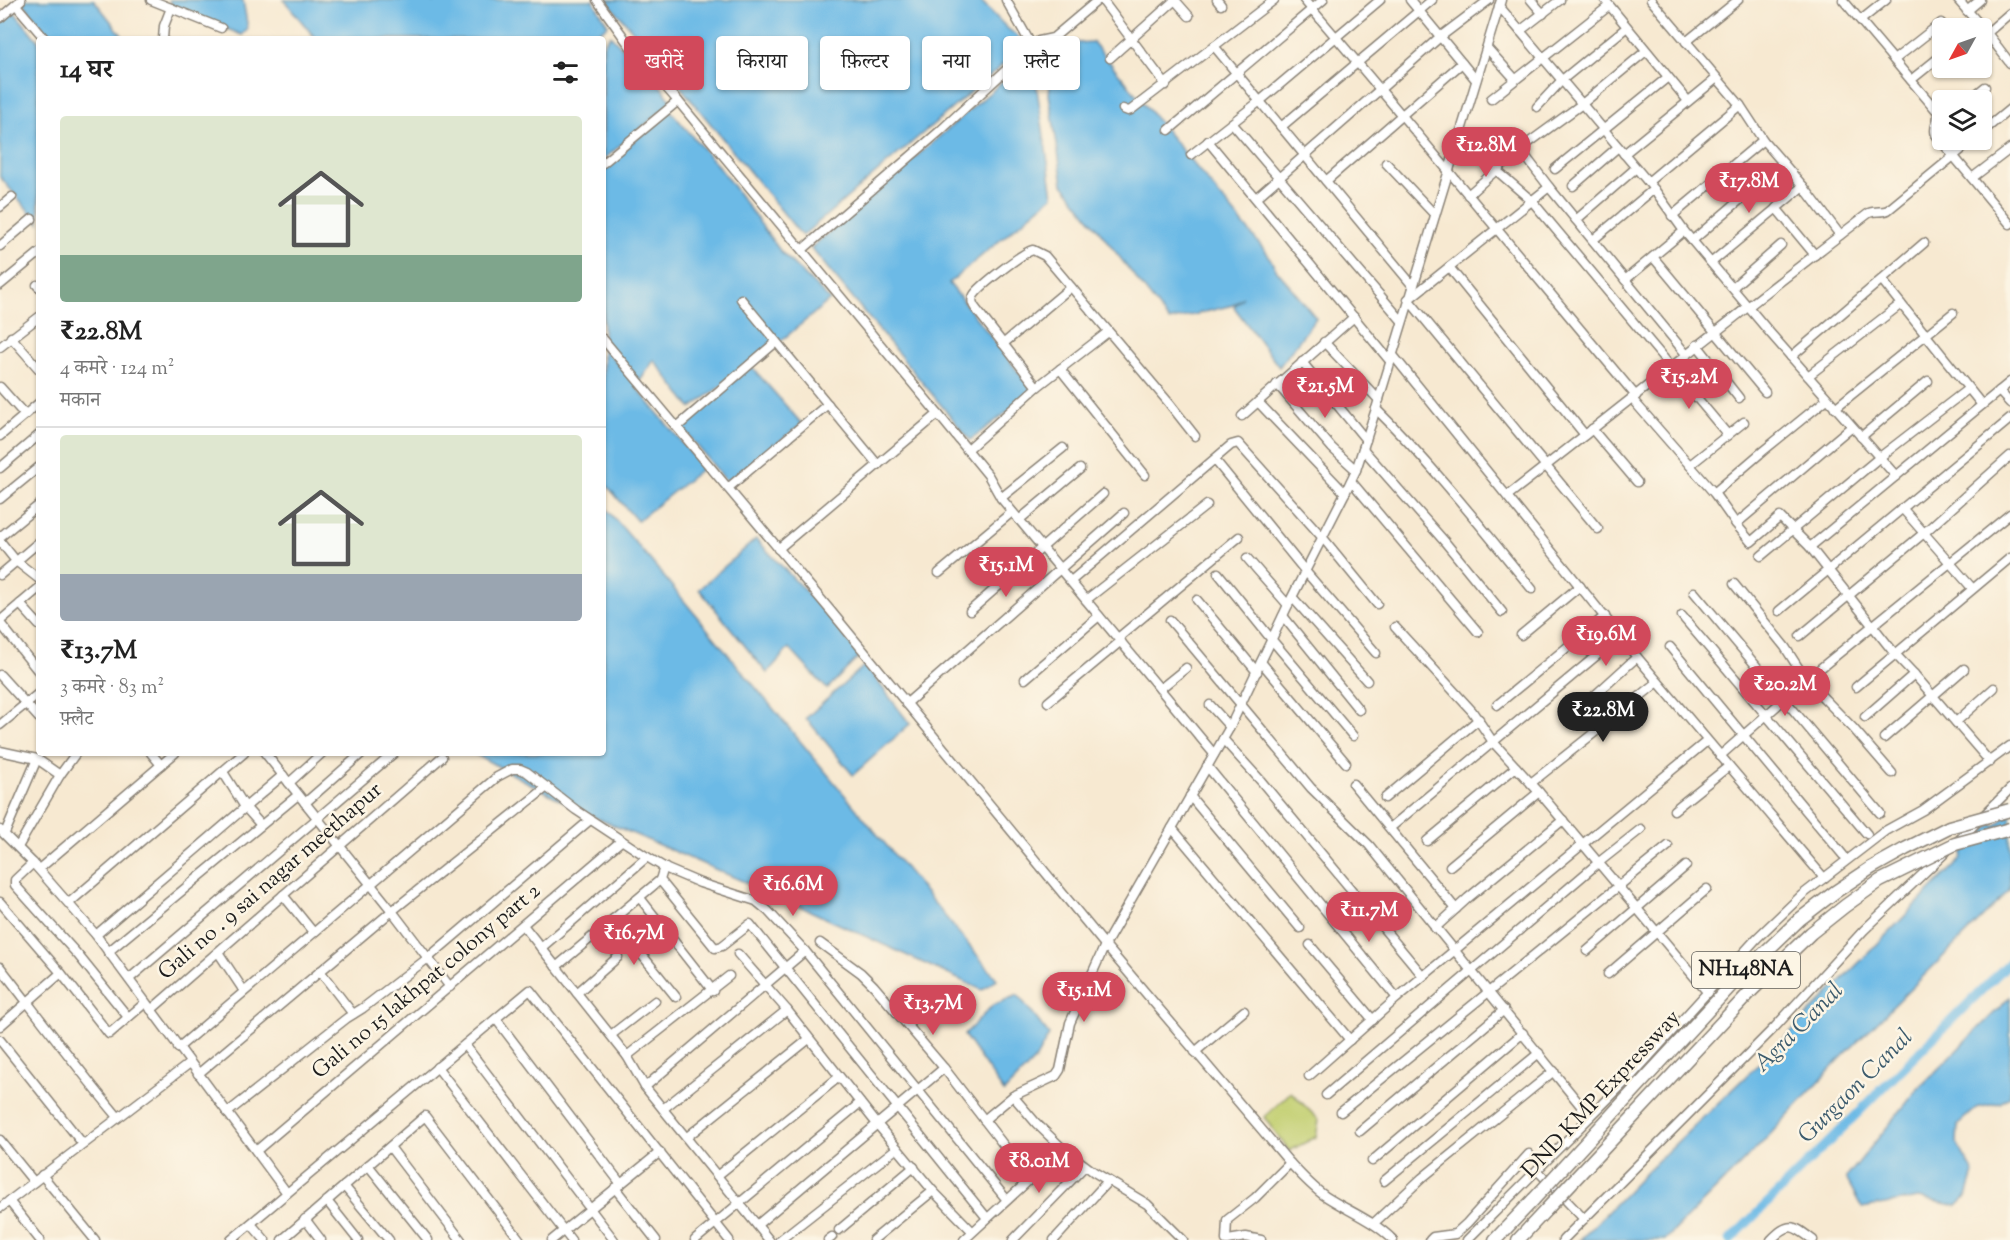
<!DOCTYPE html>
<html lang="hi">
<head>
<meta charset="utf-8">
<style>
	:root { --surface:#fff; --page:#f2f2f2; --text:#222; --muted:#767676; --line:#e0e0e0; --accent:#d1495b }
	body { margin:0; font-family:"Sorts Mill Goudy","Noto Serif Devanagari",serif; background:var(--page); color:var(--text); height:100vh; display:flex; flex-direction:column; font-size:22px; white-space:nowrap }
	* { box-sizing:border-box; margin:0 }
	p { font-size:20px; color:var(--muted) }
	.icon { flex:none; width:33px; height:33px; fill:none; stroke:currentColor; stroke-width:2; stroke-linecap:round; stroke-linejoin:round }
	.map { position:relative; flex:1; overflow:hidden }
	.sheet { position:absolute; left:36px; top:36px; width:570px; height:720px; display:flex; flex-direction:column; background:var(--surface); border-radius:6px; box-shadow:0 2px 4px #0004 }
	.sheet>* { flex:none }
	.hud { position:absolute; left:624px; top:36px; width:570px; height:54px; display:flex; gap:12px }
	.needle { width:39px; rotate:230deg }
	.fabs { position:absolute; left:1932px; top:18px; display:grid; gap:12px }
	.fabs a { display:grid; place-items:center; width:60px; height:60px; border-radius:6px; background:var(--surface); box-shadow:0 2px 4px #0004; font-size:30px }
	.price { position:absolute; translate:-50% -51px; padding:0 14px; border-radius:21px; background:var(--accent); color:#fff; font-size:20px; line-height:39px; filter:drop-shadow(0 2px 3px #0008) }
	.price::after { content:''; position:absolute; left:50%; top:36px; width:18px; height:14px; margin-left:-9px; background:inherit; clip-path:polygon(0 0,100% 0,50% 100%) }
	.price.active { background:#222; color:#fff }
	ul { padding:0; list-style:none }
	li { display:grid; align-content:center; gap:12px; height:318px; padding:0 24px }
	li+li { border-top:2px solid var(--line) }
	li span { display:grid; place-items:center; height:186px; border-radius:6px; color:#555 }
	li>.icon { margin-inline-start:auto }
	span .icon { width:108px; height:108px; fill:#fffc; stroke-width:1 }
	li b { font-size:26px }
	h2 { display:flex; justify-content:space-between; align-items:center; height:72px; padding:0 24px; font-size:26px }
	.tag { padding:0 21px; border-radius:6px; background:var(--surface); box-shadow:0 2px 4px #0004; font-size:21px; line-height:54px }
	.tag.active { background:var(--accent); color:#fff }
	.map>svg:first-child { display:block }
	.green { fill:#c2cf71; stroke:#6f7646; stroke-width:1.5 }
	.water { fill:#6cbae6; stroke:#446b81; stroke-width:1.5 }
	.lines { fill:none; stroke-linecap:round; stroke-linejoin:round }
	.canal { stroke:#6cbae6; stroke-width:9 }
	.minor-casing { stroke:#8a8276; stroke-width:11 }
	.highway-casing { stroke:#8a8276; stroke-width:15 }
	.minor { stroke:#fff; stroke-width:8 }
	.highway { stroke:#fff; stroke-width:12 }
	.highway-bridge-casing { stroke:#8a8276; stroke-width:15; stroke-linecap:butt }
	.highway-bridge { stroke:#fff; stroke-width:12 }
	.labels { text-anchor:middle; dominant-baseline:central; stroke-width:5; stroke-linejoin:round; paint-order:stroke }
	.shield { fill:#fcf5e5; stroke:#5f5d58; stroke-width:1.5 }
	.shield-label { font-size:21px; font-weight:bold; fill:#1c1c1c }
	.street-label { font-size:22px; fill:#1c1c1c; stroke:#fcf5e5 }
	.water-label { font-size:24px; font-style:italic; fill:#3c5b6d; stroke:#fcf5e5 }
</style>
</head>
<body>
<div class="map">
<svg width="2010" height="1240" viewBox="0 0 2010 1240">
	<rect width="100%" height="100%" fill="#fcf5e5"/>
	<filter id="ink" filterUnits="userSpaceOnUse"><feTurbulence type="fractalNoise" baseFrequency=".0167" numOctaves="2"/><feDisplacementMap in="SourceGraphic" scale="12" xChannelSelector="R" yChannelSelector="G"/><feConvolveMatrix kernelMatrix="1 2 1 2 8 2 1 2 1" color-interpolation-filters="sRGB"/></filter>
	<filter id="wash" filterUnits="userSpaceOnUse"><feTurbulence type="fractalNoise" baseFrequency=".008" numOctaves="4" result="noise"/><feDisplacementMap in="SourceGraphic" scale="24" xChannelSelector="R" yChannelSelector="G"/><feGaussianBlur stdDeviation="1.35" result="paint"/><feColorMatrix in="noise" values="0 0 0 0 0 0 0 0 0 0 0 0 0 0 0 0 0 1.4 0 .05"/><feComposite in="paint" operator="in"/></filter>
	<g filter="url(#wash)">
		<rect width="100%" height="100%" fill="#f7e9d1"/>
		<polygon class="green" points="1291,1092 1319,1120 1316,1137 1289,1151 1264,1117"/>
		<g class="water">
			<polygon points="23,0 94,0 125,39 51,39 22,1"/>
			<polygon points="169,0 243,0 248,29 242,35 172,6"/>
			<polygon points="284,0 430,0 434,3 432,0 593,0 608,25 589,39 316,39"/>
			<polygon points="606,0 980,0 1007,28 1025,42 997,70 802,236 661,63"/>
			<polygon points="11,8 39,42 39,223 0,177 0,17"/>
			<polygon points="610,35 662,88 672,102 603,160 603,45"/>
			<polygon points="1093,42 1267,253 1276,269 1316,318 1279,367 1234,307 1243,297 1233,305 1169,321 1063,184 1049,94 1055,44"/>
			<polygon points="1032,56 1053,196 949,283 1034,392 970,440 811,248"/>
			<polygon points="670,110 722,171 781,252 830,300 769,351 691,408 654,360 636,387 703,468 637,521 603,481 603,347 628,376 603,340 603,167"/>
			<polygon points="751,366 802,424 727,482 680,425"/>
			<polygon points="603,505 651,561 997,979 982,990 782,898 585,813 473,753 603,753"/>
			<polygon points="756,539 826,613 860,656 827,689 789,648 767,673 699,589"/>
			<polygon points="865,665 910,724 853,775 806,718"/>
			<polygon points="2010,812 2010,890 1839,1060 1763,1142 1665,1240 1580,1240 1647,1171 1768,1055 1962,858 1963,852 1992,824 1995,827"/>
			<polygon points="1018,995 1049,1035 1035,1060 1004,1092 964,1035 993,1005"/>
			<polygon points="2010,997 2010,1096 2000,1103 1976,1108 1958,1124 1957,1143 1974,1173 1967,1196 1957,1206 1918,1198 1862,1208 1846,1178 1917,1090"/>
		</g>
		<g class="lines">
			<polyline class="canal" points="1730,1240 2010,962"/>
		</g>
	</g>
	<g filter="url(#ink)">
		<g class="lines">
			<defs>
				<g id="minor">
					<polyline points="151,0 221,28"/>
					<polyline points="597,0 630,46 678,101 938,414 778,549"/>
					<polyline points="1006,0 1032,46"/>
					<polyline points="1102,0 1166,85"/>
					<polyline points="1175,0 1189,16"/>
					<polyline points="1217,0 1221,5"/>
					<path d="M 1304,0 C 1416,130 1525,264 1636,396"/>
					<polyline points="1410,0 1476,80"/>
					<polyline points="1531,0 1543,14"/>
					<polyline points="1605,0 1688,101"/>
					<polyline points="1651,0 1740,105 1763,140 1803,186 1840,235"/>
					<path d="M 1843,0 L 1937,111 C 1941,120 1932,126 1936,135 L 2010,224"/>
					<polyline points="1958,0 1987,33 2010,63"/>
					<polyline points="16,5 45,39"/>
					<polyline points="1499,6 1654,189 1684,231 1771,334 1896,476"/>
					<polyline points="1967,11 1980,0"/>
					<polyline points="0,18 21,0"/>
					<polyline points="1861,20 1886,0"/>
					<polyline points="1520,31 1560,0"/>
					<polyline points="1987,33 2010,13"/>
					<polyline points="163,39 164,26 171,8"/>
					<polyline points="1686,42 1738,0"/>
					<polyline points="1214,46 1413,286"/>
					<polyline points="1487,48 1515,79"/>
					<polyline points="1110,58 1175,0"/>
					<polyline points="1894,60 1941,23"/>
					<polyline points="1911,80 1942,55"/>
					<polyline points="1491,99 1609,6"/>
					<polyline points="1969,100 1985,87"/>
					<polyline points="1537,107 1562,80 1627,27"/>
					<polyline points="1123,109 1128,111 1131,110 1274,0"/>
					<polyline points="1232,123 1402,321"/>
					<polyline points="1281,127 1432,0"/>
					<polyline points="1169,130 1323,0"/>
					<polyline points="1982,132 2010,109"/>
					<polyline points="1459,134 1496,170 1532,201 1728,435"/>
					<polyline points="1208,141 1390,361"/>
					<polyline points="1520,149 1549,187"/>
					<polyline points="1624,154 1717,78"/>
					<polyline points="1191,155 1260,101 1380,0"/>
					<polyline points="603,163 678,101"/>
					<polyline points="1386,163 1435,215"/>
					<polyline points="1555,169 1668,77"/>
					<polyline points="1972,178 2010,149"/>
					<polyline points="1326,181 1462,63"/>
					<polyline points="1648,182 1740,105"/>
					<polyline points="1573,186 1618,147"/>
					<polyline points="1468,195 1520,149 1582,104 1646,51"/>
					<polyline points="1256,198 1440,37 1489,0"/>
					<polyline points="0,207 12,197"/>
					<polyline points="1776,208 1815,255"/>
					<polyline points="1672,216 1763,140"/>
					<polyline points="1576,220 1636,168"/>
					<polyline points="1593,240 1654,189"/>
					<polyline points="1693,240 1783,163"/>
					<polyline points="0,246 32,219"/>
					<polyline points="802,250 940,131 1032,46 1039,41 1053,38 1098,0"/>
					<polyline points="1653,257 1765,392"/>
					<polyline points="1712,262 1803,186"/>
					<polyline points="1449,267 1585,435"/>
					<polyline points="1625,280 1684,231"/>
					<polyline points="0,285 39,253"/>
					<polyline points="37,285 39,287"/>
					<polyline points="1733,287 1781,245"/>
					<polyline points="741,299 878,465"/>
					<polyline points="1408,299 1598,529"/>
					<polyline points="1409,299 1549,187 1686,354"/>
					<polyline points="1901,304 1982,405"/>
					<polyline points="11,337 39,369"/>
					<path d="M 603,339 L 830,610 L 1105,945 L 1290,1163 C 1301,1175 1312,1187 1325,1196 C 1348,1211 1373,1220 1393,1240"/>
					<polyline points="1324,342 1379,400"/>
					<polyline points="1003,344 1071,287"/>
					<polyline points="1697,345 1739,398"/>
					<polyline points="0,347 39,317"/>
					<polyline points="1392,354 1637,657 1824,878"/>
					<polyline points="1791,357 1924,243"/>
					<polyline points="1302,362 1366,440"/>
					<polyline points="1060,369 1145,475"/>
					<polyline points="1808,376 1901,304 1882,280"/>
					<polyline points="1277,384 1332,448 1356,470"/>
					<polyline points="0,387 25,415"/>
					<path d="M 1037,387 L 976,309 C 972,304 971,300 974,295 C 980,286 1023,252 1033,250 L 1045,256 L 1169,403 L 1195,436"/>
					<polyline points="1999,391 2010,403"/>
					<polyline points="1632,399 1714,493 1736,524 1751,542 1780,517 1810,547 1895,654 1914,674 1990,762"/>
					<polyline points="1258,402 1345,493"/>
					<polyline points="1835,408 1953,313"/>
					<path d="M 1376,409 C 1433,465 1482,528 1532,589"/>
					<polyline points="938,414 988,475 1001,498 1214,754"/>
					<polyline points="1242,416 1354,317"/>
					<polyline points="677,427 776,342"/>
					<polyline points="1592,429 1637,482"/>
					<polyline points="0,436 39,403"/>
					<polyline points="1861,437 1928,381"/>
					<polyline points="1363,449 1445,542 1502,612"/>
					<polyline points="967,450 1037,387 1108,332"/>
					<polyline points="1215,460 1306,572 1376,653"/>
					<polyline points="1690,465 1744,422"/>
					<polyline points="0,468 39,435"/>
					<polyline points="1351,481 1478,632"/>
					<polyline points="728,488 828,404"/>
					<polyline points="1714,493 1763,451 1827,399"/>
					<path d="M 1507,496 C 1628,402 1747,306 1869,213 C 1876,210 1882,213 1888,210 L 1973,140"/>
					<polyline points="1001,498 1063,448"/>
					<polyline points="0,499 39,467"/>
					<polyline points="1902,508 1972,588"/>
					<polyline points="1019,520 1080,469"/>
					<polyline points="1736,524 1851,427"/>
					<polyline points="0,537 39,505"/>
					<polyline points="0,541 16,561 39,579"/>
					<polyline points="1810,547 2010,382"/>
					<polyline points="1761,556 1880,457 1968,389"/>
					<polyline points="1247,558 1288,605"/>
					<polyline points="939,573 1012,512"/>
					<polyline points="1218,573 1272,640 1353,736"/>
					<polyline points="0,575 39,542"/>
					<polyline points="1071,581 1231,445 1238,443 1323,538 1377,604"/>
					<polyline points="1734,584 1785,647 1806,680 1853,728 1892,773"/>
					<polyline points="1694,592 1880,813"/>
					<polyline points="1293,598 1367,681"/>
					<polyline points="1086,600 1207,505"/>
					<polyline points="1197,600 1257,672"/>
					<polyline points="20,604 39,625"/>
					<polyline points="970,611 1103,494"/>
					<polyline points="1779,611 2010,419"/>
					<polyline points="1283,616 1359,710"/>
					<polyline points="1682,616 1867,834"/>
					<polyline points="1170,620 1311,788 1369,845 1590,1117"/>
					<polyline points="0,621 39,588"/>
					<polyline points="0,623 39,672"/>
					<polyline points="1395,627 1472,711 1493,742 1539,792 1708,993"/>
					<polyline points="1521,635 1580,586"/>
					<polyline points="1800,636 1924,533 2010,456"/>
					<polyline points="1118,638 1239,537"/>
					<polyline points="1670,647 1843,855"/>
					<polyline points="1261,662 1346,763"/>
					<polyline points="0,675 39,718"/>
					<polyline points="1025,679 1099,616"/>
					<polyline points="1856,687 2010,558"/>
					<polyline points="1160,689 1186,668"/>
					<polyline points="1593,697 1637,657"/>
					<polyline points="1048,702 1121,641"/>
					<polyline points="906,704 1124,513"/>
					<polyline points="1210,705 1230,727"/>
					<polyline points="1497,705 1605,616"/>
					<polyline points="1865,717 1914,674"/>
					<polyline points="1956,722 1994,688"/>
					<polyline points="0,725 39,693"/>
					<polyline points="1884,738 1964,669"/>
					<polyline points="1223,739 1261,781 1423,976"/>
					<polyline points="0,751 37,759 60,775"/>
					<polyline points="151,753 161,765"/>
					<polyline points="265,753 392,911 450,987"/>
					<polyline points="1720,756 1806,680 2010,514"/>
					<polyline points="1207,766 1397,998"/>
					<polyline points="223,772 245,807 261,825"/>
					<polyline points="289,783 322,753"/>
					<polyline points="1531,783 1658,682"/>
					<polyline points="1353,784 1456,909"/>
					<polyline points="1190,796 1300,928"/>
					<polyline points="1385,798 1479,719"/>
					<polyline points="305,803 362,753"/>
					<polyline points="1674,810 1729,766"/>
					<polyline points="1172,828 1350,1040"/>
					<polyline points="1390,828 1620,636"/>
					<polyline points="0,830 33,863 96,935 287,1193"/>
					<polyline points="5,833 37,759"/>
					<polyline points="1427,841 1516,767"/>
					<polyline points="1957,842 2010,789"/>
					<polyline points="18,847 60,775 76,753"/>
					<polyline points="33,863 15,880 15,885 78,955 128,1017"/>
					<polyline points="1450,866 1539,792"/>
					<polyline points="664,867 660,880 715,948 722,946 750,924 987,1218"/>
					<polyline points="39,869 175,753"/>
					<polyline points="283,895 313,932"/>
					<polyline points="640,898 713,991"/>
					<polyline points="0,902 61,973 109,1034 145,1003"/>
					<polyline points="69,903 244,753"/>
					<polyline points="613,919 676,997"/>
					<polyline points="523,925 627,1056 645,1087 769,1240"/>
					<polyline points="1435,928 1468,898 1563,820"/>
					<polyline points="96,935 283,775"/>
					<polyline points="820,943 861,973 874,986 944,1068 1016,1161"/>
					<polyline points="1310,945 1373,1020"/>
					<polyline points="541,948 647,857"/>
					<polyline points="1587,951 1686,866"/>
					<polyline points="108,952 298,795"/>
					<polyline points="218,952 244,991"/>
					<polyline points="738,954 787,1010 877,1124 933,1191 972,1231"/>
					<path d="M 0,967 C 39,1017 77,1068 118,1117"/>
					<polyline points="556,967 660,880"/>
					<polyline points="320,971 353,1014"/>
					<polyline points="1608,974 1707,889"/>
					<polyline points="129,979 394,753"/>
					<polyline points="577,993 618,957"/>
					<polyline points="151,1010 442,757"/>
					<polyline points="496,1019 621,1184"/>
					<polyline points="0,1026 61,973"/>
					<polyline points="611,1035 655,1001"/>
					<polyline points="0,1040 83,1144"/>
					<polyline points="465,1045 614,1240"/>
					<polyline points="178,1048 497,777 512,769 520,769 527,772 576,810 647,857 667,869 700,883 756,901 768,911 805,951 1007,1200"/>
					<polyline points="1195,1052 1244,1011"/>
					<polyline points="627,1056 729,976"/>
					<polyline points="437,1067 571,1240"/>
					<polyline points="198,1074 392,911 547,787"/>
					<polyline points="1309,1076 1397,998 1707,741"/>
					<polyline points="645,1087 805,951"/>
					<polyline points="1326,1095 1598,863 1641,829"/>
					<polyline points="1013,1096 1036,1123 1063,1149 1094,1172 1147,1204 1183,1240"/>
					<polyline points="663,1109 787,1010"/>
					<polyline points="1341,1112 1668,846"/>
					<polyline points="227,1113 347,1018 363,1008 428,958 590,820"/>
					<polyline points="984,1120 1013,1096 1056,1076 1060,1070 1070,1023 1105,945 1230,727 1288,605 1345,493 1356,470 1376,409 1501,0"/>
					<polyline points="1360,1131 1504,1010"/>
					<polyline points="687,1137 809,1039"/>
					<polyline points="0,1140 34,1182"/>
					<polyline points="390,1147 461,1240"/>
					<polyline points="256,1151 621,841"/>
					<polyline points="1372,1161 1523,1033"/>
					<polyline points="368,1165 428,1240"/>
					<polyline points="1537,1170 1584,1219"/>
					<polyline points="42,1175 95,1240"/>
					<polyline points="718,1175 839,1077"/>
					<polyline points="1384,1181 1539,1053"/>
					<polyline points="344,1186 389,1240"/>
					<polyline points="615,1188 656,1240"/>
					<polyline points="9,1201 40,1240"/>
					<polyline points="327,1201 358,1240"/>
					<polyline points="0,1208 190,1063"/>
					<polyline points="305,1219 321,1240"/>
					<polyline points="1374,1223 1422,1178 1554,1071"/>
					<polyline points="251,1224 265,1240"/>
					<polyline points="757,1225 944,1068"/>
					<polyline points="839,1230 914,1167"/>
					<polyline points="231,1240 530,990 729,1240"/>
					<polyline points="282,1240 425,1116 520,1240"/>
					<polyline points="552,1240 660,1152"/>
					<polyline points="695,1240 860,1103"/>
					<polyline points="780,1240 897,1148"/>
					<polyline points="828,1240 832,1237"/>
					<polyline points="873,1240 933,1191"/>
					<polyline points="964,1240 1063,1149"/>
					<polyline points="1013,1240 1085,1166"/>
					<polyline points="1054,1240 1108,1181"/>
					<polyline points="1226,1240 1227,1220 1255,1198 1290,1163"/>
					<polyline points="1228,1240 1246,1237 1261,1240"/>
					<polyline points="1430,1240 1433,1237 1455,1234 1467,1223 1529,1154"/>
					<polyline points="1467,1240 1632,1075 1757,938 1802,895 1885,831 1923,810 2010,746"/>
					<polyline points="1563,1240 1775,1027 1864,930 1946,852"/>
					<path d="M 1771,1240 C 1790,1221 1793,1225 1813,1240"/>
				</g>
				<g id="highway">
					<polyline points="1495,1240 1534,1199"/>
					<polyline points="1518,1240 1546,1210"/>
				</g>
			</defs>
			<use href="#minor" class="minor-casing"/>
			<use href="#highway" class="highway-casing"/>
			<use href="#minor" class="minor"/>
			<use href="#highway" class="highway"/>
			<defs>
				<g id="highway-bridge">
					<polyline points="1534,1199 1737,979 1800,919 1835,892 1871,868 1905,849 1949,827 2010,810"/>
					<polyline points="1546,1210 1752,990 1811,933 1845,906 1880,881 1955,844 2010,829"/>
				</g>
			</defs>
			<use href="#highway-bridge" class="highway-bridge-casing"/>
			<use href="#highway-bridge" class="highway-bridge"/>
		</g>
	</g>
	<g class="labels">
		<rect class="shield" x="1692" y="952" width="108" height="36" rx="4.5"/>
		<g class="shield-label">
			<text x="1746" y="970">NH148NA</text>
		</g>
		<g class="street-label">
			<text transform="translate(271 882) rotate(-41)">Gali no . 9 sai nagar meethapur</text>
			<text transform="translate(427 982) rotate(-40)">Gali no 15 lakhpat colony part 2</text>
			<text transform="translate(1602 1095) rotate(-47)">DND KMP Expressway</text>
		</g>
		<g class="water-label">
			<text transform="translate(1799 1028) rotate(-45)">Agra Canal</text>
			<text transform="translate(1856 1087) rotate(-45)">Gurgaon Canal</text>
		</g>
	</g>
</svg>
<div class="fabs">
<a><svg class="needle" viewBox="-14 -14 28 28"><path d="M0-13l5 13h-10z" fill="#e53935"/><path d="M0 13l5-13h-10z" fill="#767676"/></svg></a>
<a><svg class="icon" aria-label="layers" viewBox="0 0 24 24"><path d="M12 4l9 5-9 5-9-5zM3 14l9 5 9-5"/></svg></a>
</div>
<b class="price" style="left:1486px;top:178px">₹12.8M</b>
<b class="price" style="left:1749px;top:214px">₹17.8M</b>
<b class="price" style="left:1689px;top:410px">₹15.2M</b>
<b class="price" style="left:1325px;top:419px">₹21.5M</b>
<b class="price" style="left:1006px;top:598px">₹15.1M</b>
<b class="price" style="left:1606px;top:667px">₹19.6M</b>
<b class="price" style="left:1785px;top:717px">₹20.2M</b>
<b class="price active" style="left:1603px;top:743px">₹22.8M</b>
<b class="price" style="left:793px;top:917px">₹16.6M</b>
<b class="price" style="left:1369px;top:943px">₹11.7M</b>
<b class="price" style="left:634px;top:966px">₹16.7M</b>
<b class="price" style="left:1084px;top:1023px">₹15.1M</b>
<b class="price" style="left:933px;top:1036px">₹13.7M</b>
<b class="price" style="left:1039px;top:1194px">₹8.01M</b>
<div class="hud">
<a class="tag active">खरीदें</a>
<a class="tag">किराया</a>
<a class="tag">फ़िल्टर</a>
<a class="tag">नया</a>
<a class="tag">फ़्लैट</a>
</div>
<section class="sheet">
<h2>14 घर<svg class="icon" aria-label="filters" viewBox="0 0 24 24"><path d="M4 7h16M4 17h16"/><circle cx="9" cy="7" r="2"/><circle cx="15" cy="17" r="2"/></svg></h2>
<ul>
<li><span style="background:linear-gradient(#dfe7d0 75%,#7fa58c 0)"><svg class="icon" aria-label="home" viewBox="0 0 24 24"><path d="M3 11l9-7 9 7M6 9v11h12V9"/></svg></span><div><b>₹22.8M</b><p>4 कमरे · 124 m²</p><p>मकान</p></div></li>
<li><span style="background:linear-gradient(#dfe7d0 75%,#9aa5b1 0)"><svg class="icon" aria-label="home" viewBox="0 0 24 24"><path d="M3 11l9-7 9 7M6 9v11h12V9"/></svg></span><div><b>₹13.7M</b><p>3 कमरे · 83 m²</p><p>फ़्लैट</p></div></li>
</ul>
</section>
</div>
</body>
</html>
